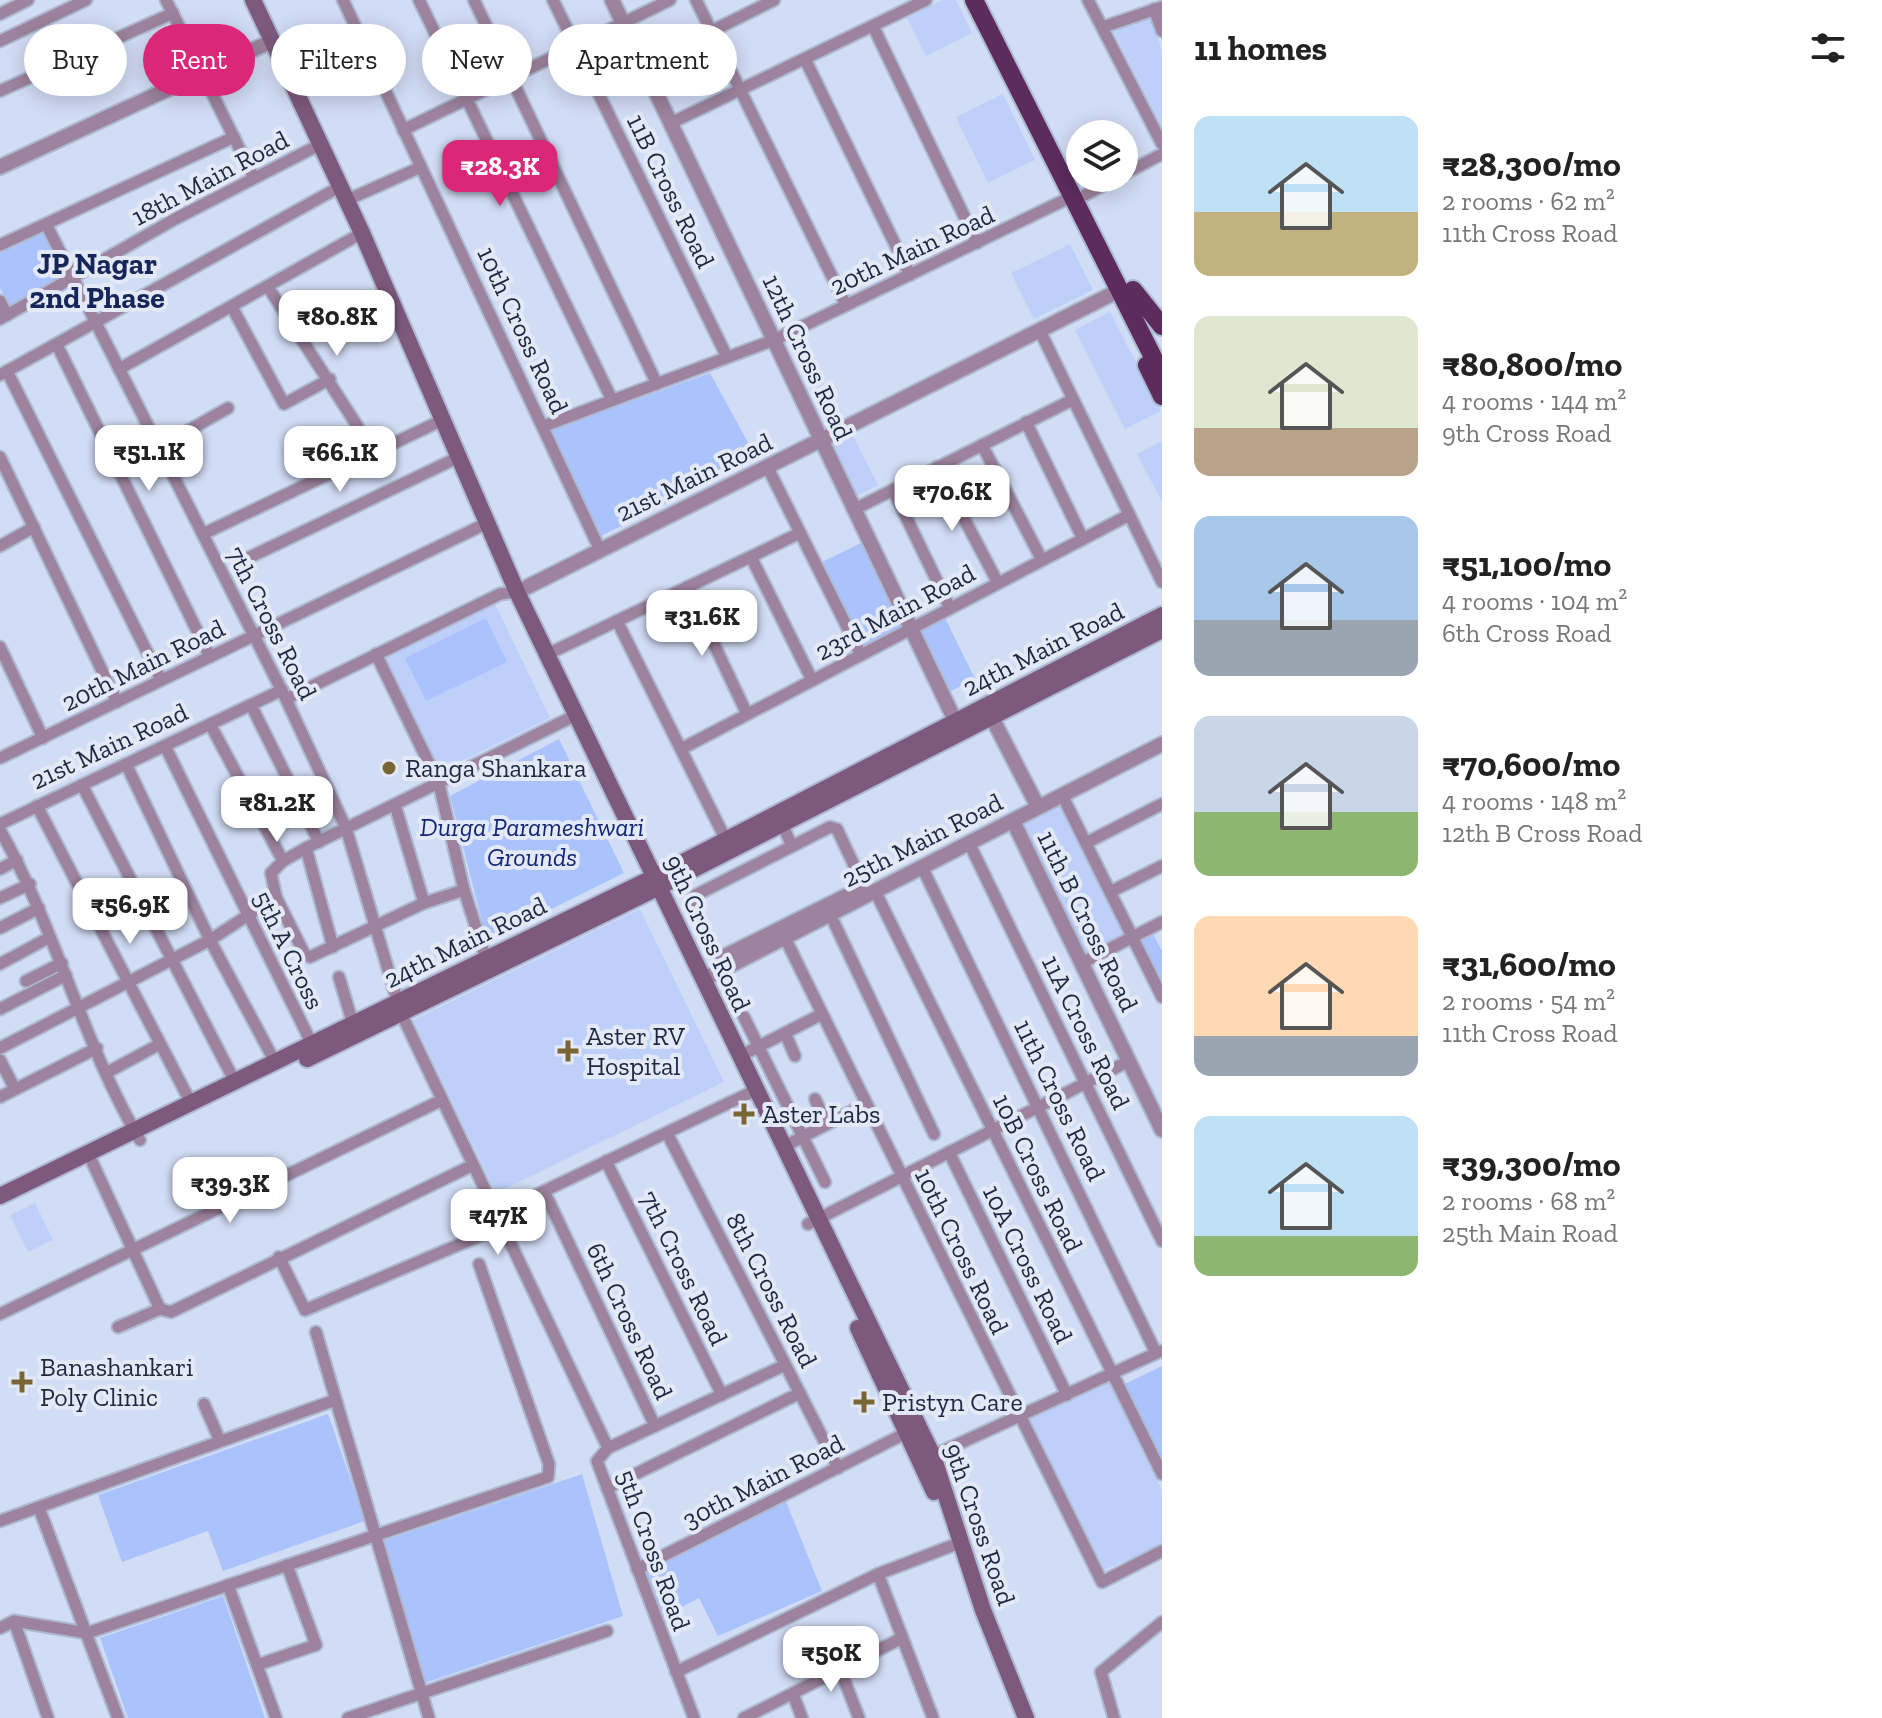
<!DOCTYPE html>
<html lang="en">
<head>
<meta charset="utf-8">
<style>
	:root { --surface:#fff; --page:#f2f2f2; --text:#222; --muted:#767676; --accent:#db2777 }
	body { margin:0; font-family:"Zilla Slab",serif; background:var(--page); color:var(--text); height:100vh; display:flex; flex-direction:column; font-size:30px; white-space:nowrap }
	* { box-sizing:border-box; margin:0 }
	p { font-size:26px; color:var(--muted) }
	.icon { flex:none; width:44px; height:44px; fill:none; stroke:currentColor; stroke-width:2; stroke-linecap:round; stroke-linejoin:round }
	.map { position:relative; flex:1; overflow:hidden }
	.panel { display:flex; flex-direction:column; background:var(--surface); width:720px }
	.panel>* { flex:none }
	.banner { position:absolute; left:24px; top:24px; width:760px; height:72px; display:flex; gap:16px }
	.controls { position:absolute; left:1066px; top:120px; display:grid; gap:16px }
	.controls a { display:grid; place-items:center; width:72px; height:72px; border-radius:50%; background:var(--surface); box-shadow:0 4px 20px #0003; font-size:40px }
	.price { position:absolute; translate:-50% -68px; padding:0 18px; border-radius:16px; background:#fff; color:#222; font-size:26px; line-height:52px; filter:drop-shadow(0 2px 4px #0008) }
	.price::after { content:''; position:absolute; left:50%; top:48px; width:24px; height:18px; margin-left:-12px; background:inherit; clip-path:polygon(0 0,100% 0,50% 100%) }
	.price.selected { background:var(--accent); color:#fff }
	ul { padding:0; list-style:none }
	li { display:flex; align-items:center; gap:24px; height:200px; padding:0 32px }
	li span { display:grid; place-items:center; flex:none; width:224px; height:160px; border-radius:16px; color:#555 }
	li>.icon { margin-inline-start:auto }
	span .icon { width:96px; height:96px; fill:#fffc; stroke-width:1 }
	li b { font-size:34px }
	h2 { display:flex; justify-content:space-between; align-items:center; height:96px; padding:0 32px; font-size:34px }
	.pill { padding:0 28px; border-radius:36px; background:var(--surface); box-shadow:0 4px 20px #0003; font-size:28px; line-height:72px }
	.pill.selected { background:var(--accent); color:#fff }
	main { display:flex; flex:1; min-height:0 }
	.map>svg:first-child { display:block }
	.built { fill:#bed0fa }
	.green { fill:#abc3fd }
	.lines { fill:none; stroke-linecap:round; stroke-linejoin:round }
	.minor-casing { stroke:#adb8d1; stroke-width:15 }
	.tertiary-casing { stroke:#adb8d1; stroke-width:18 }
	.secondary-casing { stroke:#adb8d1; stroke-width:20 }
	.trunk-casing { stroke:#adb8d1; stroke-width:22 }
	.minor { stroke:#9d839d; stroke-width:11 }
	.tertiary { stroke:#9d839d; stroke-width:14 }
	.secondary { stroke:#7e597e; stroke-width:16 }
	.trunk { stroke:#5c2c5e; stroke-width:18 }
	.poi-dot { fill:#7a6534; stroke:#e3e9f6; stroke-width:3 }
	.labels { text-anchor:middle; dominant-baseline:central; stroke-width:8; stroke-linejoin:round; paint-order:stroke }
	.street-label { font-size:26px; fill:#1e2840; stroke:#e3e9f6 }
	.poi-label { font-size:26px; fill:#1e2840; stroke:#e3e9f6; text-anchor:start }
	.park-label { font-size:26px; font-style:italic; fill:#132776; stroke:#e3e9f6 }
	.quarter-label { font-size:30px; font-weight:bold; fill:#162658; stroke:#e3e9f6 }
</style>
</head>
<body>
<main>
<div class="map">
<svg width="1162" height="1718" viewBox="0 0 1162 1718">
	<rect width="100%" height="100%" fill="#d1dcf5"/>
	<g class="built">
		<polygon points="942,0 956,0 972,33 926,56 907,18"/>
		<polygon points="1151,16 1162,51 1162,128 1112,28"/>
		<polygon points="1003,94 1035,160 988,183 956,117"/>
		<polygon points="1070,244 1093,290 1034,319 1011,273"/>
		<polygon points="1110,312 1161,411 1125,429 1075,330"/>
		<polygon points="853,436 878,485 857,496 833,447"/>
		<polygon points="1162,441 1162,502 1137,454"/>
		<polygon points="495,604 550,718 439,772 384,658"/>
		<polygon points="1060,806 1125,936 1084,956 1020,826"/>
		<polygon points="640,909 724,1082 496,1193 413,1020"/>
		<polygon points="35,1203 53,1240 28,1252 10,1215"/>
		<polygon points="1109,1381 1162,1490 1162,1546 1101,1571 1028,1421"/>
	</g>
	<g class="green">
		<polygon points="42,222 70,273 10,306 0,288 0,244"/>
		<polygon points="710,373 757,459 599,537 551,430"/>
		<polygon points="863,542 904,626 861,647 820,563"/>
		<polygon points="486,618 507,662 426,701 405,658"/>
		<polygon points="945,618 975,679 949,692 919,631"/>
		<polygon points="559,739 624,873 487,941 450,796"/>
		<polygon points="1152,932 1162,951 1162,989 1138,939"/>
		<polygon points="1162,1366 1162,1460 1125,1384"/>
		<polygon points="328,1414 365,1521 223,1571 208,1531 122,1562 98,1495"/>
		<polygon points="582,1474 623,1616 422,1684 380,1542"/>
		<polygon points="785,1499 822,1591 718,1636 699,1598 662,1617 644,1570"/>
		<polygon points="223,1596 265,1718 128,1718 100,1638"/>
	</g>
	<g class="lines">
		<defs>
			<g id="minor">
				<polyline points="166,0 254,178"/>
				<polyline points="343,0 600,550"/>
				<polyline points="419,0 612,400"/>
				<polyline points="474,0 657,384"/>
				<polyline points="553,0 727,357"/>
				<polyline points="696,0 846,305"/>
				<polyline points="1088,0 1162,144"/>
				<polyline points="1154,9 1162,31"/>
				<polyline points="0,14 28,0"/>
				<polyline points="873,26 977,243"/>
				<polyline points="1103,27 1162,7"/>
				<polyline points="712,31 774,0"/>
				<polyline points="0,41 86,0"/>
				<polyline points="805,59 910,275"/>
				<polyline points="0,91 173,13"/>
				<polyline points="671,123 926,0"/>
				<polyline points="403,130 670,0"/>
				<polyline points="1124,174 1162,154"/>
				<polyline points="1085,195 1117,178"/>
				<polyline points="347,200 421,167"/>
				<polyline points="46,224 286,699 346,828 401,1013 608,1448 597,1461 694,1718"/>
				<polyline points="0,245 234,137"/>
				<polyline points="268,287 374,452"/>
				<polyline points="0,301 7,315"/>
				<polyline points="232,307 284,404 330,379"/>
				<polyline points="0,319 175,219 315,147"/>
				<polyline points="1040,331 1162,582"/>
				<polyline points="57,345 210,657"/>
				<polyline points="119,369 362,233"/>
				<polyline points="7,371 161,680"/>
				<polyline points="0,375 334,190"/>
				<polyline points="1026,422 1083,539"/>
				<polyline points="544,426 774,340 1073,196"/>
				<polyline points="982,445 1042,560"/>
				<polyline points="159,447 228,408"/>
				<polyline points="0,457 117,702"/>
				<polyline points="937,467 998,583"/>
				<polyline points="768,468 861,655"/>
				<polyline points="893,490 950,608"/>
				<polyline points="853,510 1072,400"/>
				<polyline points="203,534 434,424"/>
				<polyline points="0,546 34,527"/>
				<polyline points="751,557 812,680"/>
				<polyline points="246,559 459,457"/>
				<polyline points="687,587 747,714"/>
				<polyline points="617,621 726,840"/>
				<polyline points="0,647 43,738"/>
				<polyline points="376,654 439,784 464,890 486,959"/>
				<polyline points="548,654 800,533"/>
				<polyline points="286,699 500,594 517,592"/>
				<polyline points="251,705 319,842"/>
				<polyline points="210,724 283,861"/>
				<polyline points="165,746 312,1044"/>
				<polyline points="681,749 1129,515"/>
				<polyline points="0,758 479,527"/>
				<polyline points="126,764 210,940 275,1062"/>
				<polyline points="82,785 235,1082"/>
				<polyline points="1062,795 1162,997"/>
				<polyline points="395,805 424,903"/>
				<polyline points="37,806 191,1103"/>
				<polyline points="0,824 282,690"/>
				<polyline points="782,824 792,846"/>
				<polygon points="830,827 837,829 862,882 861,887 724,955 715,952 690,903 694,896"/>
				<path d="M 0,830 C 56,929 83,1044 140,1140"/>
				<polyline points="969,843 1162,1241"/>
				<polyline points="1086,843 1162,804"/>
				<polyline points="306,848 333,947"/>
				<polyline points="922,867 1156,1353"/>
				<polyline points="0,869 17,860"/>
				<polyline points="464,890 424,903 310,957 305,955 276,897 271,873 283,861 306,848 568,719"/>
				<polyline points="875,891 1162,1474"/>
				<polyline points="1110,892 1162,866"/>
				<polyline points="0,898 30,884"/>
				<polyline points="830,914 934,1134"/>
				<polyline points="0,928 39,908"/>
				<polyline points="785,938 1102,1582 1162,1551"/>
				<polyline points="1082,963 1162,922"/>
				<polyline points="0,964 50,937"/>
				<polyline points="339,977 353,1024"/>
				<polyline points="26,981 62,963"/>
				<polyline points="0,1009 66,975"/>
				<polyline points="744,1017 825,1182"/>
				<polyline points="785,1033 795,1056"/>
				<polyline points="0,1048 210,940 276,897"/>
				<polyline points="740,1056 822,1014"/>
				<polyline points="0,1060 15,1089"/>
				<polyline points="108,1072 160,1044"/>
				<polyline points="0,1097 97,1048"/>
				<polyline points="815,1099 827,1124"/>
				<polyline points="667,1133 838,1468"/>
				<polyline points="783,1147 866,1104"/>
				<polyline points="949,1152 1067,1395"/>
				<polyline points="88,1153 160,1309"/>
				<polyline points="606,1161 722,1395"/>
				<polyline points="544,1191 655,1426"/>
				<polyline points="496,1214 756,1090"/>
				<polyline points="808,1224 1129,1061"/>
				<polyline points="279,1257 305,1310 503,1226"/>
				<polyline points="160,1309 171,1312 473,1165"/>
				<polyline points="0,1314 442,1100"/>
				<polyline points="118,1327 160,1309"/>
				<polyline points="316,1332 429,1718"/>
				<polyline points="204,1404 220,1441"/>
				<polyline points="608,1448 785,1365"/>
				<polyline points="930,1457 1161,1351"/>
				<polyline points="607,1488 800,1393"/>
				<polyline points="39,1508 118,1718"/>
				<polyline points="0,1521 335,1400"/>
				<polyline points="637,1569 908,1432"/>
				<polyline points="878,1574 933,1718"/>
				<polyline points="228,1585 276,1718"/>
				<polyline points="14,1621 48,1718"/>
				<polyline points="0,1628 14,1621 87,1633 548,1477 549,1464 479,1264"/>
				<polyline points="257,1665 316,1645 287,1565"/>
				<polyline points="840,1669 859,1718"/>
				<polyline points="676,1672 878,1574 954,1545"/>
				<polyline points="793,1694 802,1718"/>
				<polyline points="348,1718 607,1631"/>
				<polyline points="744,1718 902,1638"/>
				<polyline points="1114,1718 1101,1672 1162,1622"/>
			</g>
			<g id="tertiary">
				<polyline points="612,0 959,729"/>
				<polyline points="0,167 272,41"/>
				<polyline points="517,592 1120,290"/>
				<polyline points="988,710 1038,807"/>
				<polyline points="1013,821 1162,1130"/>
				<polyline points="704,979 1162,744"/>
			</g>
			<g id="secondary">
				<polyline points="253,0 362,233 517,592 933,1456 983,1610 1026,1718"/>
				<polyline points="307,1059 651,891 1162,630"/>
				<polyline points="0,1196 646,881 1162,615"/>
				<polyline points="858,1328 934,1492"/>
			</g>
			<g id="trunk">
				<polyline points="974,0 1162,375"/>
				<polyline points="1133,290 1162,326"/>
				<polyline points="1147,365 1162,396"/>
			</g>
		</defs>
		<use href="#minor" class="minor-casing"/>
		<use href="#tertiary" class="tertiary-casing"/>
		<use href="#secondary" class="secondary-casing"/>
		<use href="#trunk" class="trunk-casing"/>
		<use href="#minor" class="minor"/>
		<use href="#tertiary" class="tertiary"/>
		<use href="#secondary" class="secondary"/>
		<use href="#trunk" class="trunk"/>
	</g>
	<g class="poi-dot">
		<circle cx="389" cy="768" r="8"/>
		<path d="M564 1039h8v8h8v8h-8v8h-8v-8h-8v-8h8z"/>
		<path d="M740 1102h8v8h8v8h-8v8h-8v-8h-8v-8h8z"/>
		<path d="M18 1370h8v8h8v8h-8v8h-8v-8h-8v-8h8z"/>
		<path d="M860 1390h8v8h8v8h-8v8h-8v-8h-8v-8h8z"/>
	</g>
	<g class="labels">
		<g class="street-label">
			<text transform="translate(210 178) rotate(-28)">18th Main Road</text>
			<text transform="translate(671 191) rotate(64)">11B Cross Road</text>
			<text transform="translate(912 250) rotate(-25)">20th Main Road</text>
			<text transform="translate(523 330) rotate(65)">10th Cross Road</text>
			<text transform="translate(808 357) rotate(65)">12th Cross Road</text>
			<text transform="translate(694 477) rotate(-26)">21st Main Road</text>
			<text transform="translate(895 612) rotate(-28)">23rd Main Road</text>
			<text transform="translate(272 623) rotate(63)">7th Cross Road</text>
			<text transform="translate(1043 649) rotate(-27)">24th Main Road</text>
			<text transform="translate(143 665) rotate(-26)">20th Main Road</text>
			<text transform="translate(109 746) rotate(-25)">21st Main Road</text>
			<text transform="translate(922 840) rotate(-27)">25th Main Road</text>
			<text transform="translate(1088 921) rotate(64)">11th B Cross Road</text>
			<text transform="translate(708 933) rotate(65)">9th Cross Road</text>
			<text transform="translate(465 942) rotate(-26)">24th Main Road</text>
			<text transform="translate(289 950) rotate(64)">5th A Cross</text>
			<text transform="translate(1086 1032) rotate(64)">11A Cross Road</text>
			<text transform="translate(1060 1100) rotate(64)">11th Cross Road</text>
			<text transform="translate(1038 1173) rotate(64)">10B Cross Road</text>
			<text transform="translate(962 1251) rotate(64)">10th Cross Road</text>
			<text transform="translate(1028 1264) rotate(64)">10A Cross Road</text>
			<text transform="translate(684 1268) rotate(64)">7th Cross Road</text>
			<text transform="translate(772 1290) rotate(63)">8th Cross Road</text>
			<text transform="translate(630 1321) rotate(65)">6th Cross Road</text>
			<text transform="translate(763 1481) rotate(-27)">30th Main Road</text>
			<text transform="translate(980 1524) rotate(71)">9th Cross Road</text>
			<text transform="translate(654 1550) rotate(70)">5th Cross Road</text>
		</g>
		<g class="poi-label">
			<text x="405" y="768">Ranga Shankara</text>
			<text x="586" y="1036">Aster RV<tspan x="586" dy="30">Hospital</tspan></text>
			<text x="762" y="1114">Aster Labs</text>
			<text x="40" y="1367">Banashankari<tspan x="40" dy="30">Poly Clinic</tspan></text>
			<text x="882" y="1402">Pristyn Care</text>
		</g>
		<g class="park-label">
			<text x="532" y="827">Durga Parameshwari<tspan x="532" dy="30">Grounds</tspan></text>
		</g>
		<g class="quarter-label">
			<text x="97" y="264">JP Nagar<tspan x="97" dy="34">2nd Phase</tspan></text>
		</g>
	</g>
</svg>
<div class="controls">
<a><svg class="icon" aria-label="layers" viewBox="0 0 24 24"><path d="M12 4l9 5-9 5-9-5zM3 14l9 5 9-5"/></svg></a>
</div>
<b class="price selected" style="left:500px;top:208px">₹28.3K</b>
<b class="price" style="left:337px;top:358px">₹80.8K</b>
<b class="price" style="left:149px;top:493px">₹51.1K</b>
<b class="price" style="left:340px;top:494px">₹66.1K</b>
<b class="price" style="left:952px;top:533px">₹70.6K</b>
<b class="price" style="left:702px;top:658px">₹31.6K</b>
<b class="price" style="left:277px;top:844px">₹81.2K</b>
<b class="price" style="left:130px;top:946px">₹56.9K</b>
<b class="price" style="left:230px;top:1225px">₹39.3K</b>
<b class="price" style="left:498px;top:1257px">₹47K</b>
<b class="price" style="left:831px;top:1694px">₹50K</b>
<div class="banner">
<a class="pill">Buy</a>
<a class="pill selected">Rent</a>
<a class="pill">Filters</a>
<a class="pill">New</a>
<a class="pill">Apartment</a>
</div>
</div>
<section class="panel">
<h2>11 homes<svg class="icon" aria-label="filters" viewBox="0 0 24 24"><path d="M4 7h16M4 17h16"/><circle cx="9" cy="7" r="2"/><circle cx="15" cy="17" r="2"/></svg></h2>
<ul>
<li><span style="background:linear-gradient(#bfe0f5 60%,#c2b280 0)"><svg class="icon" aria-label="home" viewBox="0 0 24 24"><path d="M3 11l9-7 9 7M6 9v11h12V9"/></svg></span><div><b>₹28,300/mo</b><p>2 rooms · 62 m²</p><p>11th Cross Road</p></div></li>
<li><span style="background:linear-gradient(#dfe7d0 70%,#b9a48a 0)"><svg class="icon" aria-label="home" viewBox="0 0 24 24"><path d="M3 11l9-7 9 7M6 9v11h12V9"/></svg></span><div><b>₹80,800/mo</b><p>4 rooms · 144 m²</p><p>9th Cross Road</p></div></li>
<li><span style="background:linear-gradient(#a9c7e8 65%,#9aa5b1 0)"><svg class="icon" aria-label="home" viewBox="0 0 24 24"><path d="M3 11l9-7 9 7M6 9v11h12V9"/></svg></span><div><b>₹51,100/mo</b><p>4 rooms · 104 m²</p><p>6th Cross Road</p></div></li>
<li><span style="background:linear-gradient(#c9d6e8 60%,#8fb573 0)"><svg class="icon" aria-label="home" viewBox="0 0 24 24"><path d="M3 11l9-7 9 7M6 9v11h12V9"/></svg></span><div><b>₹70,600/mo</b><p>4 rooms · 148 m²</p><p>12th B Cross Road</p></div></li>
<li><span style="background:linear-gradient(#ffd9b3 75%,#9aa5b1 0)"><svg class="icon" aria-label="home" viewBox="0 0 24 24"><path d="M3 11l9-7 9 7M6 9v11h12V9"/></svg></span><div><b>₹31,600/mo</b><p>2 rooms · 54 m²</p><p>11th Cross Road</p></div></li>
<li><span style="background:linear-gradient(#bfe0f5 75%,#8fb573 0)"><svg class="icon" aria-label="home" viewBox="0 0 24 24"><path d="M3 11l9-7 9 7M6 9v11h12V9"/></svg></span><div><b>₹39,300/mo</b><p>2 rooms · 68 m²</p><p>25th Main Road</p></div></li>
</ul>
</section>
</main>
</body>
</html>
